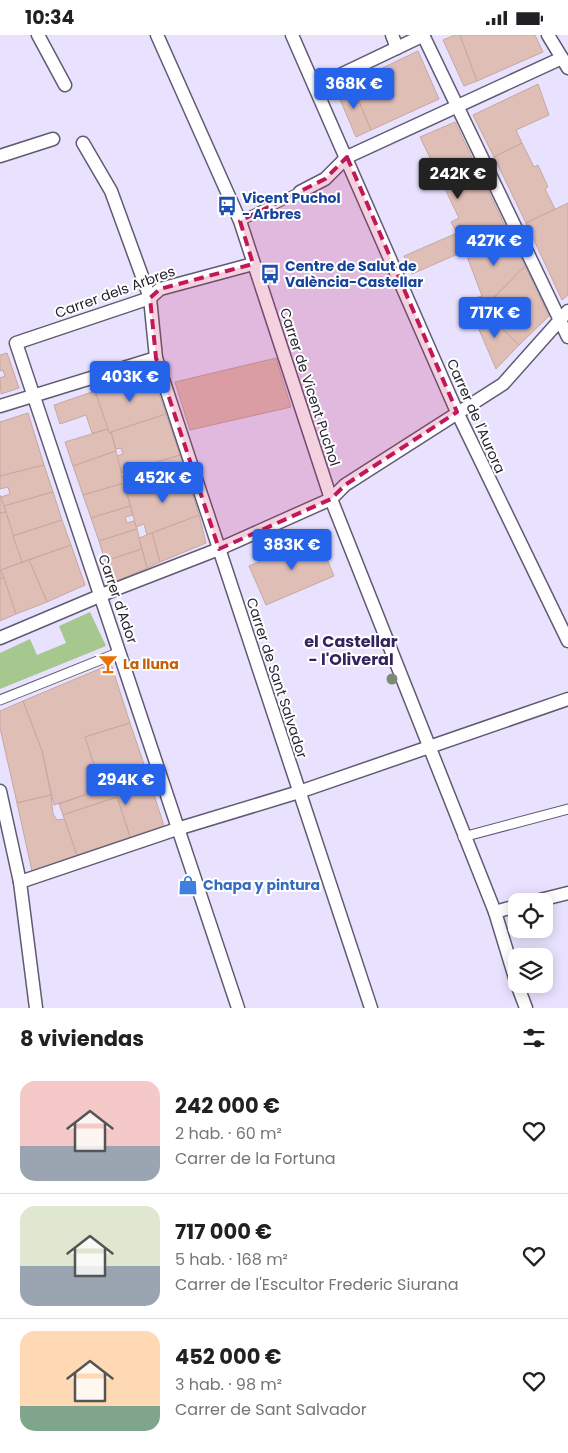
<!DOCTYPE html>
<html lang="es">
<head>
<meta charset="utf-8">
<style>
	:root { --surface:#fff; --page:#f6f6f6; --text:#202124; --muted:#757577; --line:#e0e0e0; --accent:#2563eb }
	body { margin:0; font-family:Poppins,sans-serif; background:var(--page); color:var(--text); height:100vh; display:flex; flex-direction:column; font-size:19px; white-space:nowrap }
	* { box-sizing:border-box; margin:0 }
	p { font-size:16px; color:var(--muted) }
	.icon { flex:none; width:28px; height:28px; fill:none; stroke:currentColor; stroke-width:2; stroke-linecap:round; stroke-linejoin:round }
	.map { position:relative; height:973px; overflow:hidden }
	.panel { display:flex; flex-direction:column; background:var(--surface); flex:1 }
	.panel>* { flex:none }
	.buttons { position:absolute; left:508px; top:858px; display:grid; gap:10px }
	.buttons a { display:grid; place-items:center; width:45px; height:45px; border-radius:10px; background:var(--surface); box-shadow:0 2px 12px #0003; font-size:25px }
	.price { position:absolute; translate:-50% -42px; padding:0 11px; border-radius:5px; background:var(--accent); color:#fff; font-size:16px; line-height:32px; filter:drop-shadow(0 1px 2px #0008) }
	.price::after { content:''; position:absolute; left:50%; top:30px; width:15px; height:11px; margin-left:-8px; background:inherit; clip-path:polygon(0 0,100% 0,50% 100%) }
	.price.current { background:#222; color:#fff }
	ul { padding:0; list-style:none }
	li { display:flex; align-items:center; gap:15px; height:125px; padding:0 20px }
	li+li { border-top:1px solid var(--line) }
	li span { display:grid; place-items:center; flex:none; width:140px; height:100px; border-radius:15px; color:#555 }
	li>.icon { margin-inline-start:auto }
	span .icon { width:60px; height:60px; fill:#fffc; stroke-width:1 }
	li b { font-size:21px }
	h2 { display:flex; justify-content:space-between; align-items:center; height:60px; padding:0 20px; font-size:21px }
	.status { display:flex; justify-content:space-between; align-items:center; height:35px; padding:0 25px; background:var(--surface); direction:ltr }
	.status svg { height:14px; fill:currentColor }
	.map>svg:first-child { display:block }
	.green { fill:#a6c78e }
	.building { fill:#dfbeb6; stroke:#c7a7a0 }
	.lines { fill:none; stroke-linecap:round; stroke-linejoin:round }
	.pedestrian-casing { stroke:#605a72; stroke-width:11 }
	.minor-casing { stroke:#605a72; stroke-width:15 }
	.pedestrian { stroke:#fff; stroke-width:9 }
	.minor { stroke:#fff; stroke-width:12 }
	.tree { fill:#7c8974 }
	.marked { fill:#c2185b; fill-opacity:0.2; stroke:#c2185b; stroke-width:4; stroke-dasharray:10 6; stroke-linejoin:round }
	.labels { text-anchor:middle; dominant-baseline:central; stroke-width:4; stroke-linejoin:round; paint-order:stroke }
	.transit-label { font-size:14px; font-weight:bold; fill:#164399; stroke:#fff; text-anchor:start }
	.street-label { font-size:14px; fill:#292631; stroke:#fff }
	.food-label { font-size:14px; font-weight:bold; fill:#c56008; stroke:#fff; text-anchor:start }
	.shop-label { font-size:14px; font-weight:bold; fill:#366cbe; stroke:#fff; text-anchor:start }
	.quarter-label { font-size:16px; font-weight:bold; fill:#33235e; stroke:#fff }
</style>
</head>
<body>
<div class="status"><b>10:34</b><svg viewBox="0 0 49 12"><path d="M0 12V9h3v3zM5 12V6h3v6zM10 12V3h3v9zM15 12V0h3v12zM26 1h20v11H26zM47 4h2v5h-2z"/></svg></div>
<div class="map">
<svg width="568" height="973" viewBox="0 0 568 973">
	<rect width="100%" height="100%" fill="#e9e2ff"/>
	<polygon class="green" points="90,577 106,611 0,654 0,618 30,604 37,620 66,608 59,591"/>
	<g class="building">
		<polygon points="455,0 460,0 477,46 464,51 443,5"/>
		<polygon points="460,0 535,0 543,17 477,46"/>
		<polygon points="418,16 439,64 371,95 351,48"/>
		<polygon points="351,48 371,95 356,102 336,55"/>
		<polygon points="538,49 549,80 516,95 522,108 494,122 473,80"/>
		<polygon points="455,87 508,197 412,239 404,221 457,198 451,187 459,183 420,102"/>
		<polygon points="522,108 534,132 538,130 548,152 545,154 555,174 526,188 494,122"/>
		<polygon points="568,168 568,260 562,265 526,188"/>
		<polygon points="508,197 525,231 479,277 472,264 482,261 465,216"/>
		<polygon points="525,231 549,281 519,310 493,285 486,271"/>
		<polygon points="479,277 485,282 490,277 493,285 519,310 496,334 474,283"/>
		<polygon points="7,318 19,353 1,359 0,343 5,341 3,335 0,336 0,320"/>
		<polygon points="276,323 291,372 190,395 175,347"/>
		<polygon points="152,338 166,379 109,398 95,356"/>
		<polygon points="95,356 108,394 92,398 86,380 60,389 54,370"/>
		<polygon points="28,378 44,430 0,441 0,387"/>
		<polygon points="166,379 180,420 121,438 117,421 123,419 121,413 116,414 111,397"/>
		<polygon points="108,394 109,398 111,397 116,416 73,431 65,407"/>
		<polygon points="116,416 124,448 83,460 73,431"/>
		<polygon points="180,420 186,438 141,452 135,434"/>
		<polygon points="44,430 53,457 4,471 1,462 10,459 8,452 0,454 0,441"/>
		<polygon points="186,438 199,480 147,500 144,489 136,492 127,457"/>
		<polygon points="124,448 130,471 91,483 83,460"/>
		<polygon points="53,457 62,485 13,501 4,471"/>
		<polygon points="0,460 6,477 0,478"/>
		<polygon points="130,471 133,480 125,482 127,488 134,486 137,494 99,506 91,483"/>
		<polygon points="6,477 22,527 1,535 4,543 0,544 0,478"/>
		<polygon points="199,480 206,508 160,527 152,498"/>
		<polygon points="62,485 71,510 22,527 13,501"/>
		<polygon points="137,494 142,514 105,526 99,506"/>
		<polygon points="152,498 160,527 147,533 139,503"/>
		<polygon points="318,502 334,541 266,570 249,531"/>
		<polygon points="71,510 85,550 47,567 29,525"/>
		<polygon points="142,514 147,533 112,548 105,526"/>
		<polygon points="29,525 47,567 16,579 1,535"/>
		<polygon points="4,543 16,579 0,586 0,544"/>
		<polygon points="111,629 130,688 85,702 102,754 54,770 42,716 23,666"/>
		<polygon points="23,666 42,716 51,760 17,768 0,693 0,676"/>
		<polygon points="130,688 149,744 104,759 85,702"/>
		<polygon points="149,744 164,791 130,802 117,762 63,780 59,769 102,754 104,759"/>
		<polygon points="51,760 53,779 57,785 65,784 77,820 32,836 17,768"/>
		<polygon points="117,762 130,802 77,820 63,780"/>
	</g>
	<g class="lines">
		<defs>
			<g id="pedestrian">
				<polyline points="240,186 300,157"/>
				<polyline points="0,665 120,617"/>
				<polyline points="463,802 568,774"/>
			</g>
			<g id="minor">
				<polyline points="38,0 65,50"/>
				<polyline points="157,0 240,186 331,464 495,877 516,946"/>
				<polyline points="292,0 457,377 568,606"/>
				<polyline points="392,0 397,13"/>
				<polyline points="423,0 568,302"/>
				<polyline points="548,0 568,33"/>
				<polyline points="315,52 424,0"/>
				<polyline points="83,108 111,156 150,263 156,323 371,973"/>
				<polyline points="0,121 53,104"/>
				<polyline points="300,157 325,144 347,122 562,23"/>
				<polyline points="0,371 156,323"/>
				<polyline points="0,603 116,554 219,514 331,464 345,450 503,349 568,276"/>
				<polyline points="0,756 20,847 36,973"/>
				<polyline points="20,847 177,794 299,757 568,664"/>
				<polyline points="536,866 568,858"/>
				<polyline points="495,877 516,871"/>
				<polyline points="517,949 526,973"/>
				<polyline points="238,973 16,308 150,263 160,254 253,229"/>
			</g>
		</defs>
		<use href="#pedestrian" class="pedestrian-casing"/>
		<use href="#minor" class="minor-casing"/>
		<use href="#pedestrian" class="pedestrian"/>
		<use href="#minor" class="minor"/>
	</g>
	<circle class="tree" cx="392" cy="644" r="5.5"/>
	<path class="marked" d="M 347,122 L 457,377 L 345,450 L 331,464 L 219,514 L 156,323 L 150,263 L 160,254 L 253,229 L 240,186 L 325,144 Z"/>
	<defs>
		<symbol id="bus-bare" viewBox="-9 -9 18 18"><path d="M-5-6H5V4H4V6H2V4H-2V6H-4V4H-5ZM-3.5-4V0h7V-4ZM-3.5 1.2v1.5H-2V1.2ZM2 1.2v1.5H3.5V1.2Z" fill="#1a4fb4" stroke="#fff" stroke-width="2.5" paint-order="stroke"/></symbol>
		<symbol id="bar-bare" viewBox="-9 -9 18 18"><path d="M-6-5H6L.8 .8V4.5H3.5V6h-7V4.5H-.8V.8Z" fill="#e8710a" stroke="#fff" stroke-width="2.5" paint-order="stroke"/></symbol>
		<symbol id="shop-bare" viewBox="-9 -9 18 18"><path d="M-5-2.5h2.3a2.7 3.5 0 0 1 5.4 0H5L5.5 6h-11ZM-1.5-2.5h3a1.5 2.3 0 0 0-3 0Z" fill="#3f7fe0" stroke="#fff" stroke-width="2.5" paint-order="stroke"/></symbol>
	</defs>
	<g fill-rule="evenodd">
		<use href="#bus-bare" x="213" y="157" width="28" height="28"/>
		<use href="#bus-bare" x="256" y="225" width="28" height="28"/>
		<use href="#bar-bare" x="94" y="615" width="28" height="28"/>
		<use href="#shop-bare" x="174" y="836" width="28" height="28"/>
	</g>
	<g class="labels">
		<g class="transit-label">
			<text x="242" y="163">Vicent Puchol<tspan x="242" dy="16">- Arbres</tspan></text>
			<text x="285" y="231">Centre de Salut de<tspan x="285" dy="16">València-Castellar</tspan></text>
		</g>
		<g class="street-label">
			<text transform="translate(115 257) rotate(-20)">Carrer dels Arbres</text>
			<text transform="translate(310 352) rotate(72)">Carrer de Vicent Puchol</text>
			<text transform="translate(476 381) rotate(66)">Carrer de l'Aurora</text>
			<text transform="translate(118 564) rotate(71)">Carrer d'Ador</text>
			<text transform="translate(277 643) rotate(72)">Carrer de Sant Salvador</text>
		</g>
		<g class="food-label">
			<text x="123" y="629">La lluna</text>
		</g>
		<g class="shop-label">
			<text x="203" y="850">Chapa y pintura</text>
		</g>
		<g class="quarter-label">
			<text x="351" y="606">el Castellar<tspan x="351" dy="18">- l'Oliveral</tspan></text>
		</g>
	</g>
</svg>
<div class="buttons">
<a><svg class="icon" aria-label="locate" viewBox="0 0 24 24"><circle cx="12" cy="12" r="6"/><path d="M12 2v4M12 18v4M2 12h4M18 12h4"/></svg></a>
<a><svg class="icon" aria-label="layers" viewBox="0 0 24 24"><path d="M12 4l9 5-9 5-9-5zM3 14l9 5 9-5"/></svg></a>
</div>
<b class="price" style="left:354px;top:75px">368K €</b>
<b class="price current" style="left:458px;top:165px">242K €</b>
<b class="price" style="left:494px;top:232px">427K €</b>
<b class="price" style="left:495px;top:304px">717K €</b>
<b class="price" style="left:130px;top:368px">403K €</b>
<b class="price" style="left:163px;top:469px">452K €</b>
<b class="price" style="left:292px;top:536px">383K €</b>
<b class="price" style="left:126px;top:771px">294K €</b>
</div>
<section class="panel">
<h2>8 viviendas<svg class="icon" aria-label="filters" viewBox="0 0 24 24"><path d="M4 7h16M4 17h16"/><circle cx="9" cy="7" r="2"/><circle cx="15" cy="17" r="2"/></svg></h2>
<ul>
<li><span style="background:linear-gradient(#f6c9c9 65%,#9aa5b1 0)"><svg class="icon" aria-label="home" viewBox="0 0 24 24"><path d="M3 11l9-7 9 7M6 9v11h12V9"/></svg></span><div><b>242 000 €</b><p>2 hab. · 60 m²</p><p>Carrer de la Fortuna</p></div><svg class="icon" aria-label="heart" viewBox="0 0 24 24"><path d="M12 20l-8-8c-3-5 5-10 8-4 3-6 11-1 8 4z"/></svg></li>
<li><span style="background:linear-gradient(#dfe7d0 60%,#9aa5b1 0)"><svg class="icon" aria-label="home" viewBox="0 0 24 24"><path d="M3 11l9-7 9 7M6 9v11h12V9"/></svg></span><div><b>717 000 €</b><p>5 hab. · 168 m²</p><p>Carrer de l'Escultor Frederic Siurana</p></div><svg class="icon" aria-label="heart" viewBox="0 0 24 24"><path d="M12 20l-8-8c-3-5 5-10 8-4 3-6 11-1 8 4z"/></svg></li>
<li><span style="background:linear-gradient(#ffd9b3 75%,#7fa58c 0)"><svg class="icon" aria-label="home" viewBox="0 0 24 24"><path d="M3 11l9-7 9 7M6 9v11h12V9"/></svg></span><div><b>452 000 €</b><p>3 hab. · 98 m²</p><p>Carrer de Sant Salvador</p></div><svg class="icon" aria-label="heart" viewBox="0 0 24 24"><path d="M12 20l-8-8c-3-5 5-10 8-4 3-6 11-1 8 4z"/></svg></li>
</ul>
</section>
</body>
</html>
